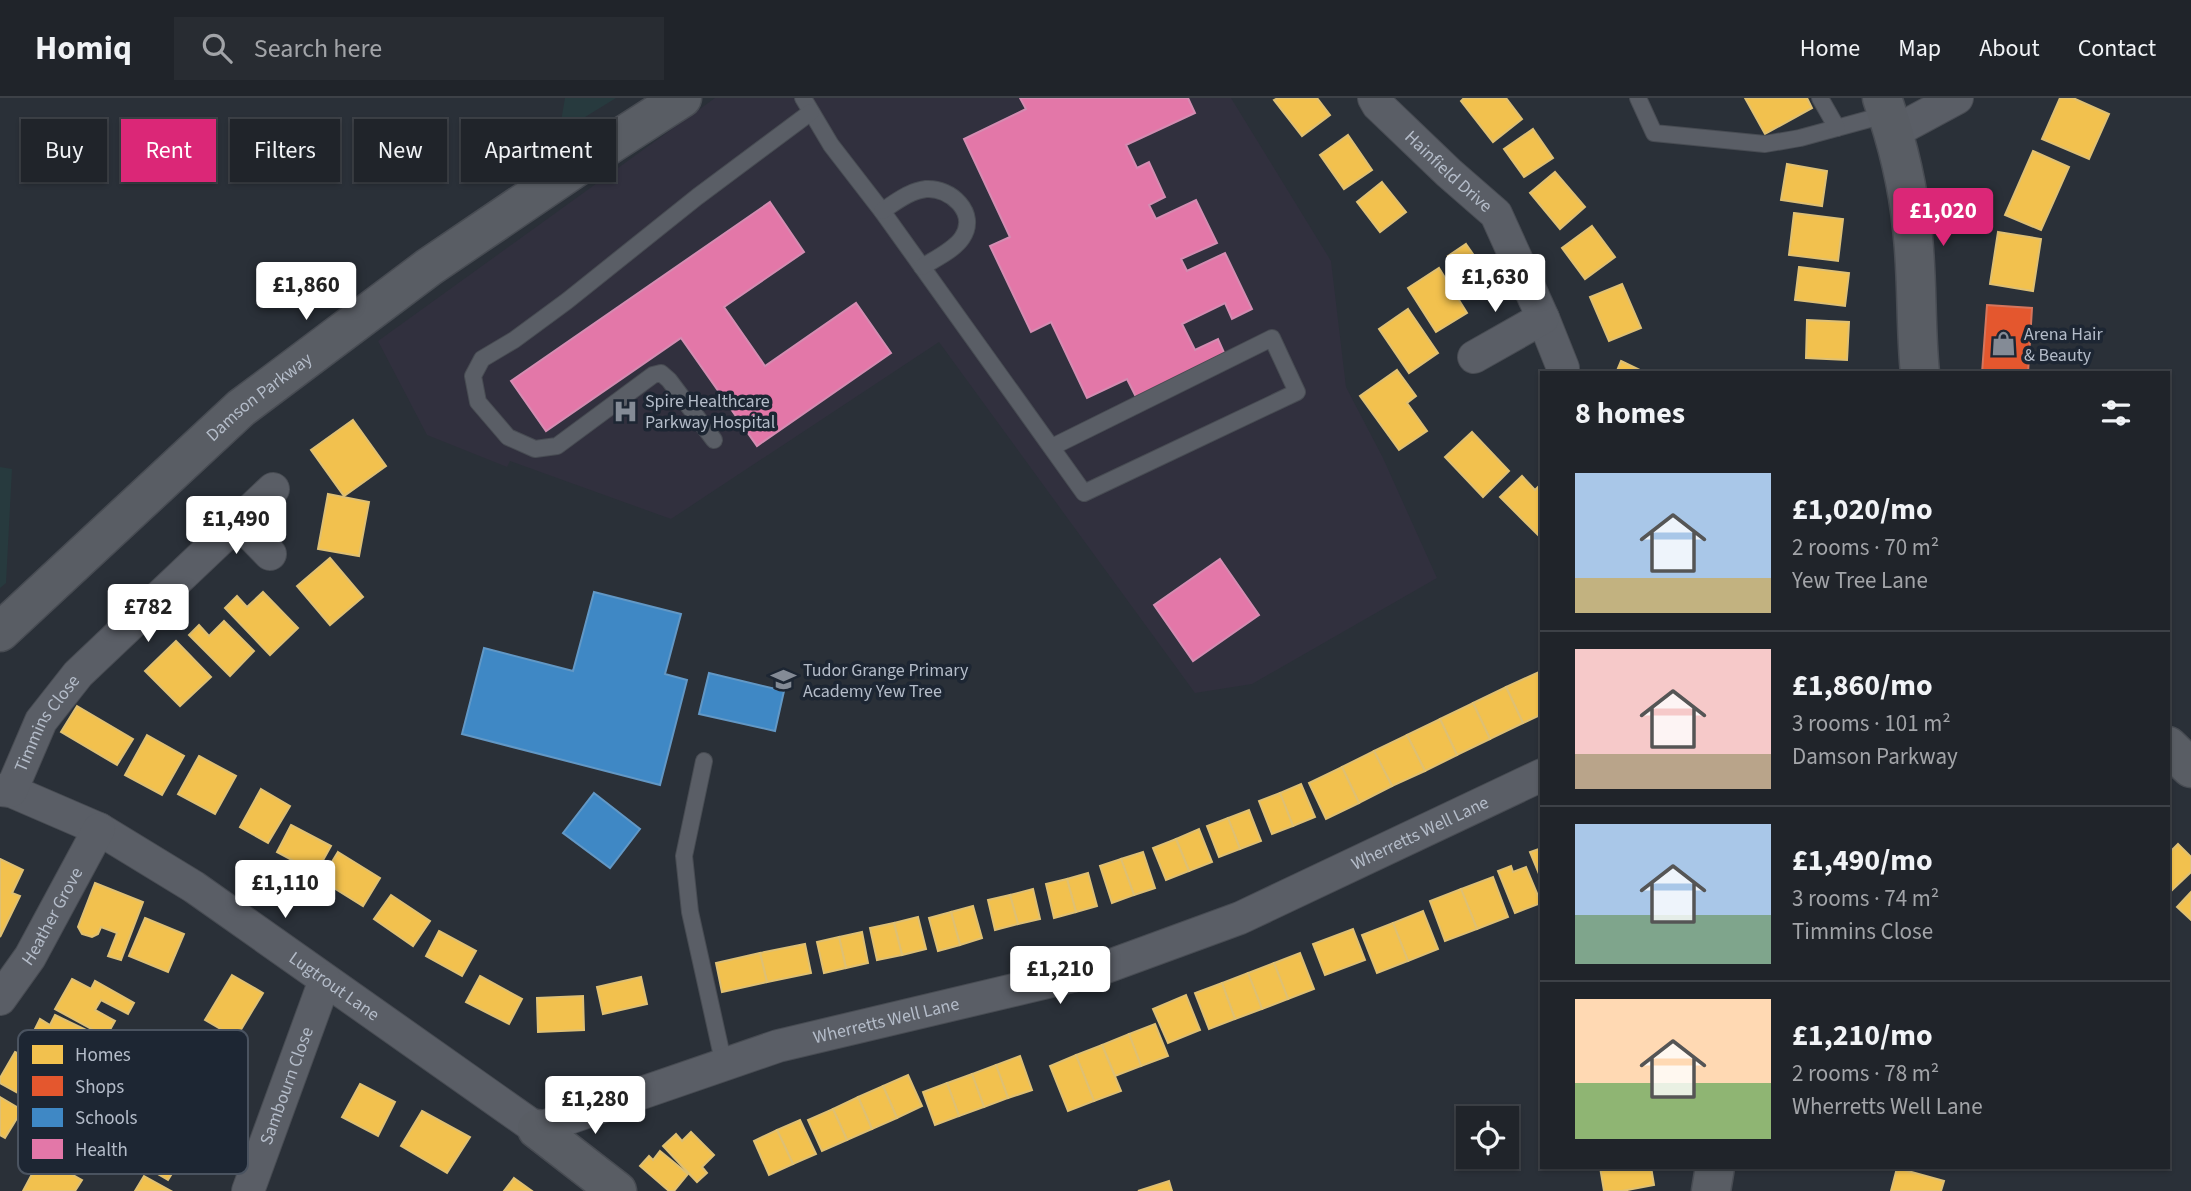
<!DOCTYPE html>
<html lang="en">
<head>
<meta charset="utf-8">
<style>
	:root { --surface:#20242a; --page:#282c32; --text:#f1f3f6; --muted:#a2a4a8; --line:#3d4147; --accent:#db2777 }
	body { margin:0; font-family:"Source Sans 3",sans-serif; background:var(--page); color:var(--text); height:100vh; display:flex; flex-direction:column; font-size:26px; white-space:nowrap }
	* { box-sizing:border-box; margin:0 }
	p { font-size:23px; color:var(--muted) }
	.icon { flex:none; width:38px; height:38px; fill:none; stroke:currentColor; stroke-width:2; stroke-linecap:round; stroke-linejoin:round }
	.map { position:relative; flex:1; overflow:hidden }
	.drawer { position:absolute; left:1540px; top:273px; width:630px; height:798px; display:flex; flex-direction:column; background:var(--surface); border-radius:0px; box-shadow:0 2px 5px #0004,0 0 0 2px var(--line) }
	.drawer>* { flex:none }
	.hud { position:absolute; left:21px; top:21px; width:665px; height:63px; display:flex; gap:14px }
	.tools { position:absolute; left:1456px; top:1008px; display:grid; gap:14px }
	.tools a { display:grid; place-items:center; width:63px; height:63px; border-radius:0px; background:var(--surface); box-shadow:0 2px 5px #0004,0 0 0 2px var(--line); font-size:35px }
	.price { position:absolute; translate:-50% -60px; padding:0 16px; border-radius:7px; background:#fff; color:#222; font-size:23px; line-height:46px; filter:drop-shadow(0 2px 4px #0008) }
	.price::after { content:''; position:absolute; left:50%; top:42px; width:21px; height:16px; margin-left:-10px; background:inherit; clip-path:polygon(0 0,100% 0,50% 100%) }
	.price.selected { background:var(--accent); color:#fff }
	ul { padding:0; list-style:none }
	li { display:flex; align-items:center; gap:21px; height:175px; padding:0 35px }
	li+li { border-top:2px solid var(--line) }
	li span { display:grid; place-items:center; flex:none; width:196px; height:140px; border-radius:0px; color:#555 }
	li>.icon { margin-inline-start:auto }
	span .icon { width:84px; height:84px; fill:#fffc; stroke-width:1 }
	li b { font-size:30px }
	h2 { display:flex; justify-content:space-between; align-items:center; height:84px; padding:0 35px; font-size:30px }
	.pill { padding:0 24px; border-radius:0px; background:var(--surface); box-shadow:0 2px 5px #0004,0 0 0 2px var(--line); font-size:24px; line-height:63px }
	.pill.selected { background:var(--accent); color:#fff }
	header { display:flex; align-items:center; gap:42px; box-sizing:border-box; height:98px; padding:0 35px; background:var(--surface); border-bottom:2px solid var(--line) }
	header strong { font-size:33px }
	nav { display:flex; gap:38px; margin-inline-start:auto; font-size:24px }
	.search { width:490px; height:63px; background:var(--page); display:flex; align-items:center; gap:18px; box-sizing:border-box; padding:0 24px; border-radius:0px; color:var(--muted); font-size:26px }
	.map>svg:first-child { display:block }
	.medical { fill:#31303e }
	.green { fill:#273a3e }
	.homes { fill:#f2c14e; stroke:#dfc073; stroke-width:2 }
	.shops { fill:#e4572e; stroke:#d6755c; stroke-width:2 }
	.schools { fill:#3f88c5; stroke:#6298c6; stroke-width:2 }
	.health { fill:#e377a8; stroke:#d58cb2; stroke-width:2 }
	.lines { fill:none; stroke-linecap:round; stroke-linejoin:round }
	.lane-casing { stroke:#484c53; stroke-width:18 }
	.street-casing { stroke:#484c53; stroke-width:34 }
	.secondary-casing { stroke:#484c53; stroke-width:41 }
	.lane { stroke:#5a5e66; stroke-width:16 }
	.street { stroke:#5a5e66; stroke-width:32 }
	.secondary { stroke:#595d64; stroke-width:38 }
	.labels { text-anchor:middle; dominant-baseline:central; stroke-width:7; stroke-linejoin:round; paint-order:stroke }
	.street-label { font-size:18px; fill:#b4bcc9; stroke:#1d2633 }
	.poi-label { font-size:18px; fill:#b4bcc9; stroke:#1d2633; text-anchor:start }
	.key { fill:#1d2633; stroke:#4a5360; stroke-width:2 }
	.key-label { font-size:19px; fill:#b4bcc9 }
</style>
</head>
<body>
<header>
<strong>Homiq</strong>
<div class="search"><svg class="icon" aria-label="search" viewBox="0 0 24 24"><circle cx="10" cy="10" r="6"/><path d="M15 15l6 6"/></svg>Search here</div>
<nav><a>Home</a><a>Map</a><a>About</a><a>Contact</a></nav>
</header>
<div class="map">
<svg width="2191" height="1093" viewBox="0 0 2191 1093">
	<rect width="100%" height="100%" fill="#2a3038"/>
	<polygon class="medical" points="715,0 1231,0 1331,163 1346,289 1383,360 1437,480 1252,586 1195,595 939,244 671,421 510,363 507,369 427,337 378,243"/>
	<g class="green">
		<polygon points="565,0 616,0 559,35"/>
		<polygon points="0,369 12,371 6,485 0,490"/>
	</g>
	<g class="homes">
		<polygon points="1278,0 1317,0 1330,17 1302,38 1274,2"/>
		<polygon points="1464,0 1506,0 1522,21 1493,44 1461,3"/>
		<polygon points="1745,0 1807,0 1812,10 1765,36"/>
		<polygon points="2060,0 2073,0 2109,16 2089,61 2042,41"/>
		<polygon points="1533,31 1553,60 1524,79 1504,51"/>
		<polygon points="1348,37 1372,72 1344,91 1320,57"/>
		<polygon points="2033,53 2069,69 2041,132 2005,117"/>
		<polygon points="1787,66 1827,73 1822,108 1781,102"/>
		<polygon points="1555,74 1585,109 1560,131 1530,95"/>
		<polygon points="1382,84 1406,114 1380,134 1357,104"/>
		<polygon points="1794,115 1843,121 1838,163 1789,157"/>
		<polygon points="1592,128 1615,159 1585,181 1562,150"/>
		<polygon points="1998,134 2041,141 2033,193 1990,186"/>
		<polygon points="1466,146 1493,185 1474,197 1448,158"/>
		<polygon points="1799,169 1849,175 1845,208 1795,202"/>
		<polygon points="1439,170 1467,215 1436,234 1408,190"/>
		<polygon points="1622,186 1641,230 1609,243 1590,199"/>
		<polygon points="1408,211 1438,255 1409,275 1379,231"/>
		<polygon points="1807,222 1849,224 1847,262 1806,260"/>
		<polygon points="1621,263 1646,275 1616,275"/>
		<polygon points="1397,272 1416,298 1407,305 1427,333 1399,352 1360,298"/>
		<polygon points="353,322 386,368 344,398 311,352"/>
		<polygon points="1472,334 1509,373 1483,399 1445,359"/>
		<polygon points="1522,378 1535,392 1542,385 1541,440 1500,399"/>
		<polygon points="328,396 369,404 359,458 318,451"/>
		<polygon points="330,460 363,499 330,527 297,488"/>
		<polygon points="263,494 298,530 270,557 225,510 237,498 247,509"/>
		<polygon points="224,523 254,553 230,578 189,537 199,527 209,538"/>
		<polygon points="176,543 211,579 180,608 145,573"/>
		<polygon points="1539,574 1542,580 1542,616 1523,625 1506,589"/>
		<polygon points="1506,589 1523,625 1490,641 1473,605"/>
		<polygon points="1473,605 1490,641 1457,657 1440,621"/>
		<polygon points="77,608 133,641 117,667 61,634"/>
		<polygon points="1440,621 1457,657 1425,673 1407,637"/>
		<polygon points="147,637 184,658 162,697 125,677"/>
		<polygon points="1407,637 1425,673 1392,688 1374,653"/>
		<polygon points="1374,653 1392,688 1359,705 1342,669"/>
		<polygon points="199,658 236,678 215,716 178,696"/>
		<polygon points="1342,669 1359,705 1326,721 1309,685"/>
		<polygon points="1301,686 1315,719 1293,728 1280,695"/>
		<polygon points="261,691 290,708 268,745 240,729"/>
		<polygon points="1280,695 1293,728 1272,736 1259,703"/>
		<polygon points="1249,712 1261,743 1240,751 1228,720"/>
		<polygon points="1228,720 1240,751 1219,759 1207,728"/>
		<polygon points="291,727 331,748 316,775 277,754"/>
		<polygon points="1199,731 1212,764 1189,773 1176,741"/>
		<polygon points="1176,741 1189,773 1166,782 1153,750"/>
		<polygon points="2178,746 2191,759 2191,774 2168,796 2168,756"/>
		<polygon points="1542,750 1542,783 1530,754"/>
		<polygon points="338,754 380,780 363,808 321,782"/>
		<polygon points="1143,754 1155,790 1134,797 1121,761"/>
		<polygon points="0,761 23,772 12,795 20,798 0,839"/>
		<polygon points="1121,761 1134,797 1112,805 1100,768"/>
		<polygon points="1511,768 1513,774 1526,769 1541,805 1515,815 1498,773"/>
		<polygon points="1088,775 1097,808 1076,814 1067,781"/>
		<polygon points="1493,779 1508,819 1477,831 1461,791"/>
		<polygon points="1067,781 1076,814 1054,820 1046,786"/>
		<polygon points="95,785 143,804 121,862 108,858 117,835 101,829 98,836 92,839 82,836 78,829"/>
		<polygon points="1033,791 1040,821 1018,826 1010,797"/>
		<polygon points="1461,791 1477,831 1445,843 1430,803"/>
		<polygon points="2191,794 2191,822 2177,809"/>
		<polygon points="391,797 430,823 413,848 374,821"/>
		<polygon points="1010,797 1018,826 995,832 988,802"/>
		<polygon points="973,808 982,840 960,847 951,814"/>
		<polygon points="1423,813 1438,851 1408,863 1393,825"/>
		<polygon points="951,814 960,847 938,853 929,820"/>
		<polygon points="918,819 926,851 902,857 894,825"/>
		<polygon points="145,820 184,836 168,874 129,858"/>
		<polygon points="894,825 902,857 877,862 870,830"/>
		<polygon points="1393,825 1408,863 1377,875 1362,837"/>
		<polygon points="1353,831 1365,862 1325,877 1313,846"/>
		<polygon points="439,833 476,853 462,878 426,858"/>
		<polygon points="862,834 868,865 846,870 839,839"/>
		<polygon points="839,839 846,870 824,875 817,844"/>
		<polygon points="805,846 811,875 767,884 760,855"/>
		<polygon points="760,855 767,884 722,894 716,865"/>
		<polygon points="1300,855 1314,891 1288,901 1274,865"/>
		<polygon points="1274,865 1288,901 1262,911 1248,875"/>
		<polygon points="1248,875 1262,911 1235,921 1222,885"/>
		<polygon points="232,877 263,895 236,940 205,922"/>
		<polygon points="480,878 522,901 509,926 466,904"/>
		<polygon points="641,879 647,906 603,916 597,889"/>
		<polygon points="72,881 91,891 95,883 134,905 128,916 101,902 95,912 115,923 106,939 55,911"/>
		<polygon points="1222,885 1235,921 1209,931 1195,895"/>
		<polygon points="1186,897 1200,932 1168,945 1153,911"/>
		<polygon points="583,898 584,932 538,934 537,900"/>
		<polygon points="55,917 105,941 99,954 84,946 72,970 27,947 40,921 50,927"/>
		<polygon points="1155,926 1168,958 1141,968 1129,936"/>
		<polygon points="1129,936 1141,968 1115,978 1102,947"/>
		<polygon points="1102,947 1121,993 1094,1003 1076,957"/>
		<polygon points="15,954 52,974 36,1005 0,985 0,980"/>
		<polygon points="1076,957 1094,1003 1068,1013 1050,968"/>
		<polygon points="1020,958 1032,992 1008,1000 996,967"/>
		<polygon points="996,967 1008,1000 984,1009 972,976"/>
		<polygon points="972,976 984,1009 959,1018 947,985"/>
		<polygon points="908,977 922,1008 897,1020 883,988"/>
		<polygon points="947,985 959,1018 935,1027 923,994"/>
		<polygon points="360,986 395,1004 378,1038 342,1019"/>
		<polygon points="883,988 897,1020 872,1031 858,999"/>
		<polygon points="0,999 22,1012 5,1040 0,1037"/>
		<polygon points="858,999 872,1031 847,1042 833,1011"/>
		<polygon points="833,1011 847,1042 822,1053 808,1022"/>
		<polygon points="422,1013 470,1039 447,1075 401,1048"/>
		<polygon points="165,1019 196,1037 168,1082 137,1064"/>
		<polygon points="800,1022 816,1056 793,1066 777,1032"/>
		<polygon points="777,1032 793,1066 769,1077 754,1043"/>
		<polygon points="691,1034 714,1057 702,1069 707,1075 697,1084 663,1048 676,1036 682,1043"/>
		<polygon points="660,1053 688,1076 674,1093 669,1093 640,1068 649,1058 653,1062"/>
		<polygon points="41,1059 82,1082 75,1093 23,1093"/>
		<polygon points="1600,1069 1651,1069 1654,1087 1622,1093 1604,1093"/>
		<polygon points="1897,1070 1944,1083 1941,1093 1891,1093"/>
		<polygon points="144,1078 171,1093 135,1093"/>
		<polygon points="514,1080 532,1093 504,1093"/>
		<polygon points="1169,1083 1172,1093 1138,1093"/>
	</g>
	<polygon class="shops" points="1987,207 2032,210 2028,275 1982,275"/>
	<g class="schools">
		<polygon points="594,494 681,516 665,576 687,582 660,687 462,636 484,550 573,573"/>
		<polygon points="709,575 784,593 775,633 699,616"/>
		<polygon points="594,695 640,731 610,770 563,735"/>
	</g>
	<g class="health">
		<polygon points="1020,0 1188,0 1195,15 1126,47 1137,70 1149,64 1165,99 1149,107 1156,121 1196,102 1217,145 1181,161 1187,173 1225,155 1252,211 1232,221 1225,205 1182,226 1195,252 1218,241 1226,259 1137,301 1127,281 1087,300 1051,224 1031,234 990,148 1010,139 964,41 1026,11"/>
		<polygon points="770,104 804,154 724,209 765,268 856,205 891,255 757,348 681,240 546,333 511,283"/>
		<polygon points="1220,461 1259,517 1193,563 1154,507"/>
	</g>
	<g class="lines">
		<defs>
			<g id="lane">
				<polyline points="803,0 831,47 882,113 1084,395 1297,294 1272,240 1052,349"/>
				<polyline points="1638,0 1654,35 1765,46 1800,40 1888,16"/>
				<polyline points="1820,0 1837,30"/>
				<path d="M 882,113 C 896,104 909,93 926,91 C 950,89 979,115 962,140 C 954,152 935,161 922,169"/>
				<polyline points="714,342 669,282 661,275 653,277 557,348 535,351 508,339 478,304 473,278 482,261 514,242 567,203 697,99 811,14"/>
				<polyline points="704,663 684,758 690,814 724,967"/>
			</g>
			<g id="street">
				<path id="s1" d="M 1374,0 L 1378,7 L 1449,75 L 1496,116 L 1543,220 L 1563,270"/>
				<polyline points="1894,34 1957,0"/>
				<polyline points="1474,259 1543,220"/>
				<polyline points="238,423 270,456"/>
				<path id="s2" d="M 0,692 L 11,693 L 99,731 L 194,789 L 537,1031 L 778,948 L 1098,872 L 1240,820 L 1542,677"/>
				<path id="s3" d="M 11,693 L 41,623 L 78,576 L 273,391"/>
				<path id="s4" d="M 0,901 L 30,859 L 99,731"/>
				<path id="s5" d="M 248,1093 L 325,882"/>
			</g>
			<g id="secondary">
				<path d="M 1882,0 C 1896,40 1908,88 1912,130 C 1918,178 1915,227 1920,275"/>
				<path id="s6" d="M 0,534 L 241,310 L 429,169 L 612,45 L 682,0"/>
				<polyline points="2168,648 2191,670"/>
				<polyline points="537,1031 617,1093"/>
				<polyline points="1711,1093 1715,1069"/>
			</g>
		</defs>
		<use href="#lane" class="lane-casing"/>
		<use href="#street" class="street-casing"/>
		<use href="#secondary" class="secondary-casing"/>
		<use href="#lane" class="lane"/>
		<use href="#street" class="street"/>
		<use href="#secondary" class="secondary"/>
	</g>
	<defs>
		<symbol id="shop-bare" viewBox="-9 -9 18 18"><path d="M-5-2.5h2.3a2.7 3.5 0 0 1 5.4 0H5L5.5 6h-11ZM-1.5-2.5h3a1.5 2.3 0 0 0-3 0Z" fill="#848b96" stroke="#1d2633" stroke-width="2.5" paint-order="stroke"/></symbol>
		<symbol id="hospital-bare" viewBox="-9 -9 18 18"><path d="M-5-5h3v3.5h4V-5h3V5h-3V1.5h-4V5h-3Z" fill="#848b96" stroke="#1d2633" stroke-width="2.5" paint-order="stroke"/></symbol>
		<symbol id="school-bare" viewBox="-9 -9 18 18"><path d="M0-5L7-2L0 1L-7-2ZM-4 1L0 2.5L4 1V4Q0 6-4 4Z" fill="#848b96" stroke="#1d2633" stroke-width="2.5" paint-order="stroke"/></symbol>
	</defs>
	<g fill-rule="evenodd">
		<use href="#shop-bare" x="1986" y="228" width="35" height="35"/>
		<use href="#hospital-bare" x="608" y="296" width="35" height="35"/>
		<use href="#school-bare" x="766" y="564" width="35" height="35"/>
	</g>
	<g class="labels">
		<g class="street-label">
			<text stroke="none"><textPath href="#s1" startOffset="105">Hainfield Drive</textPath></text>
			<text stroke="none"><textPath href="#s6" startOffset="350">Damson Parkway</textPath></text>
			<text stroke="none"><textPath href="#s3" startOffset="77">Timmins Close</textPath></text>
			<text stroke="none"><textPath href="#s2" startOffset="1572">Wherretts Well Lane</textPath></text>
			<text stroke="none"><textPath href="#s4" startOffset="98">Heather Grove</textPath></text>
			<text stroke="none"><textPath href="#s2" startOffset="390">Lugtrout Lane</textPath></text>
			<text stroke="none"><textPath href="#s2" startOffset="1004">Wherretts Well Lane</textPath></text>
			<text stroke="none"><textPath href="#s5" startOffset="112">Sambourn Close</textPath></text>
		</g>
		<g class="poi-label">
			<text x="2024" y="236">Arena Hair<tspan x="2024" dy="21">&amp; Beauty</tspan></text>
			<text x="645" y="303">Spire Healthcare<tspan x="645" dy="21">Parkway Hospital</tspan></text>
			<text x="803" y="572">Tudor Grange Primary<tspan x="803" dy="21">Academy Yew Tree</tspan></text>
		</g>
	</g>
	<rect x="18" y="932" width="230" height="144" rx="10" class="key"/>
	<rect x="32" y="947" width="31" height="19" fill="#f2c14e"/>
	<rect x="32" y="978" width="31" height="20" fill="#e4572e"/>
	<rect x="32" y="1010" width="31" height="19" fill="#3f88c5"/>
	<rect x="32" y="1041" width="31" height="20" fill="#e377a8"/>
	<g class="key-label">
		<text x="75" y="963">Homes</text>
		<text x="75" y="995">Shops</text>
		<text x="75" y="1026">Schools</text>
		<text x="75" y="1058">Health</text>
	</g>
</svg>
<div class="tools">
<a><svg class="icon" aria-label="locate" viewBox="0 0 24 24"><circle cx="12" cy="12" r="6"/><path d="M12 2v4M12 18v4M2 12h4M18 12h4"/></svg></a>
</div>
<b class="price selected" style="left:1943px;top:150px">£1,020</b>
<b class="price" style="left:1495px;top:216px">£1,630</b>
<b class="price" style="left:306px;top:224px">£1,860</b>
<b class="price" style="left:236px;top:458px">£1,490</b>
<b class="price" style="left:148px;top:546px">£782</b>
<b class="price" style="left:285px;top:822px">£1,110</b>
<b class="price" style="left:1060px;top:908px">£1,210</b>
<b class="price" style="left:595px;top:1038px">£1,280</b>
<div class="hud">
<a class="pill">Buy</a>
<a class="pill selected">Rent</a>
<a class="pill">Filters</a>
<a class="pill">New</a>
<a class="pill">Apartment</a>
</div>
<section class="drawer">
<h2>8 homes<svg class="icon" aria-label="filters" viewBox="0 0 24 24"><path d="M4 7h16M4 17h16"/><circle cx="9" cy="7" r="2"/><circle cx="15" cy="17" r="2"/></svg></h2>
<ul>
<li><span style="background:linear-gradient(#a9c7e8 75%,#c2b280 0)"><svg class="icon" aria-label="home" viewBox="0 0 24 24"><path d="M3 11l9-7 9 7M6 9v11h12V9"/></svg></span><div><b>£1,020/mo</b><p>2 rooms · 70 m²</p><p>Yew Tree Lane</p></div></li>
<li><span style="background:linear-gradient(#f6c9c9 75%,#b9a48a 0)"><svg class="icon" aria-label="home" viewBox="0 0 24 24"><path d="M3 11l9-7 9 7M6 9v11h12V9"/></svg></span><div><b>£1,860/mo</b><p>3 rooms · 101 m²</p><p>Damson Parkway</p></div></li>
<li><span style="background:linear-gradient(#a9c7e8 65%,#7fa58c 0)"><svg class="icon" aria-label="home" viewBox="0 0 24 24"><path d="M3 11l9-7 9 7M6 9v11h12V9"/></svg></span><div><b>£1,490/mo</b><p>3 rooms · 74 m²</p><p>Timmins Close</p></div></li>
<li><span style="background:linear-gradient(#ffd9b3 60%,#8fb573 0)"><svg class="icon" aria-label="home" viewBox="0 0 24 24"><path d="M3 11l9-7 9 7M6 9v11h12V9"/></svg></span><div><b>£1,210/mo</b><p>2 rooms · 78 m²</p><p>Wherretts Well Lane</p></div></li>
</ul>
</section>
</div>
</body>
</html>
